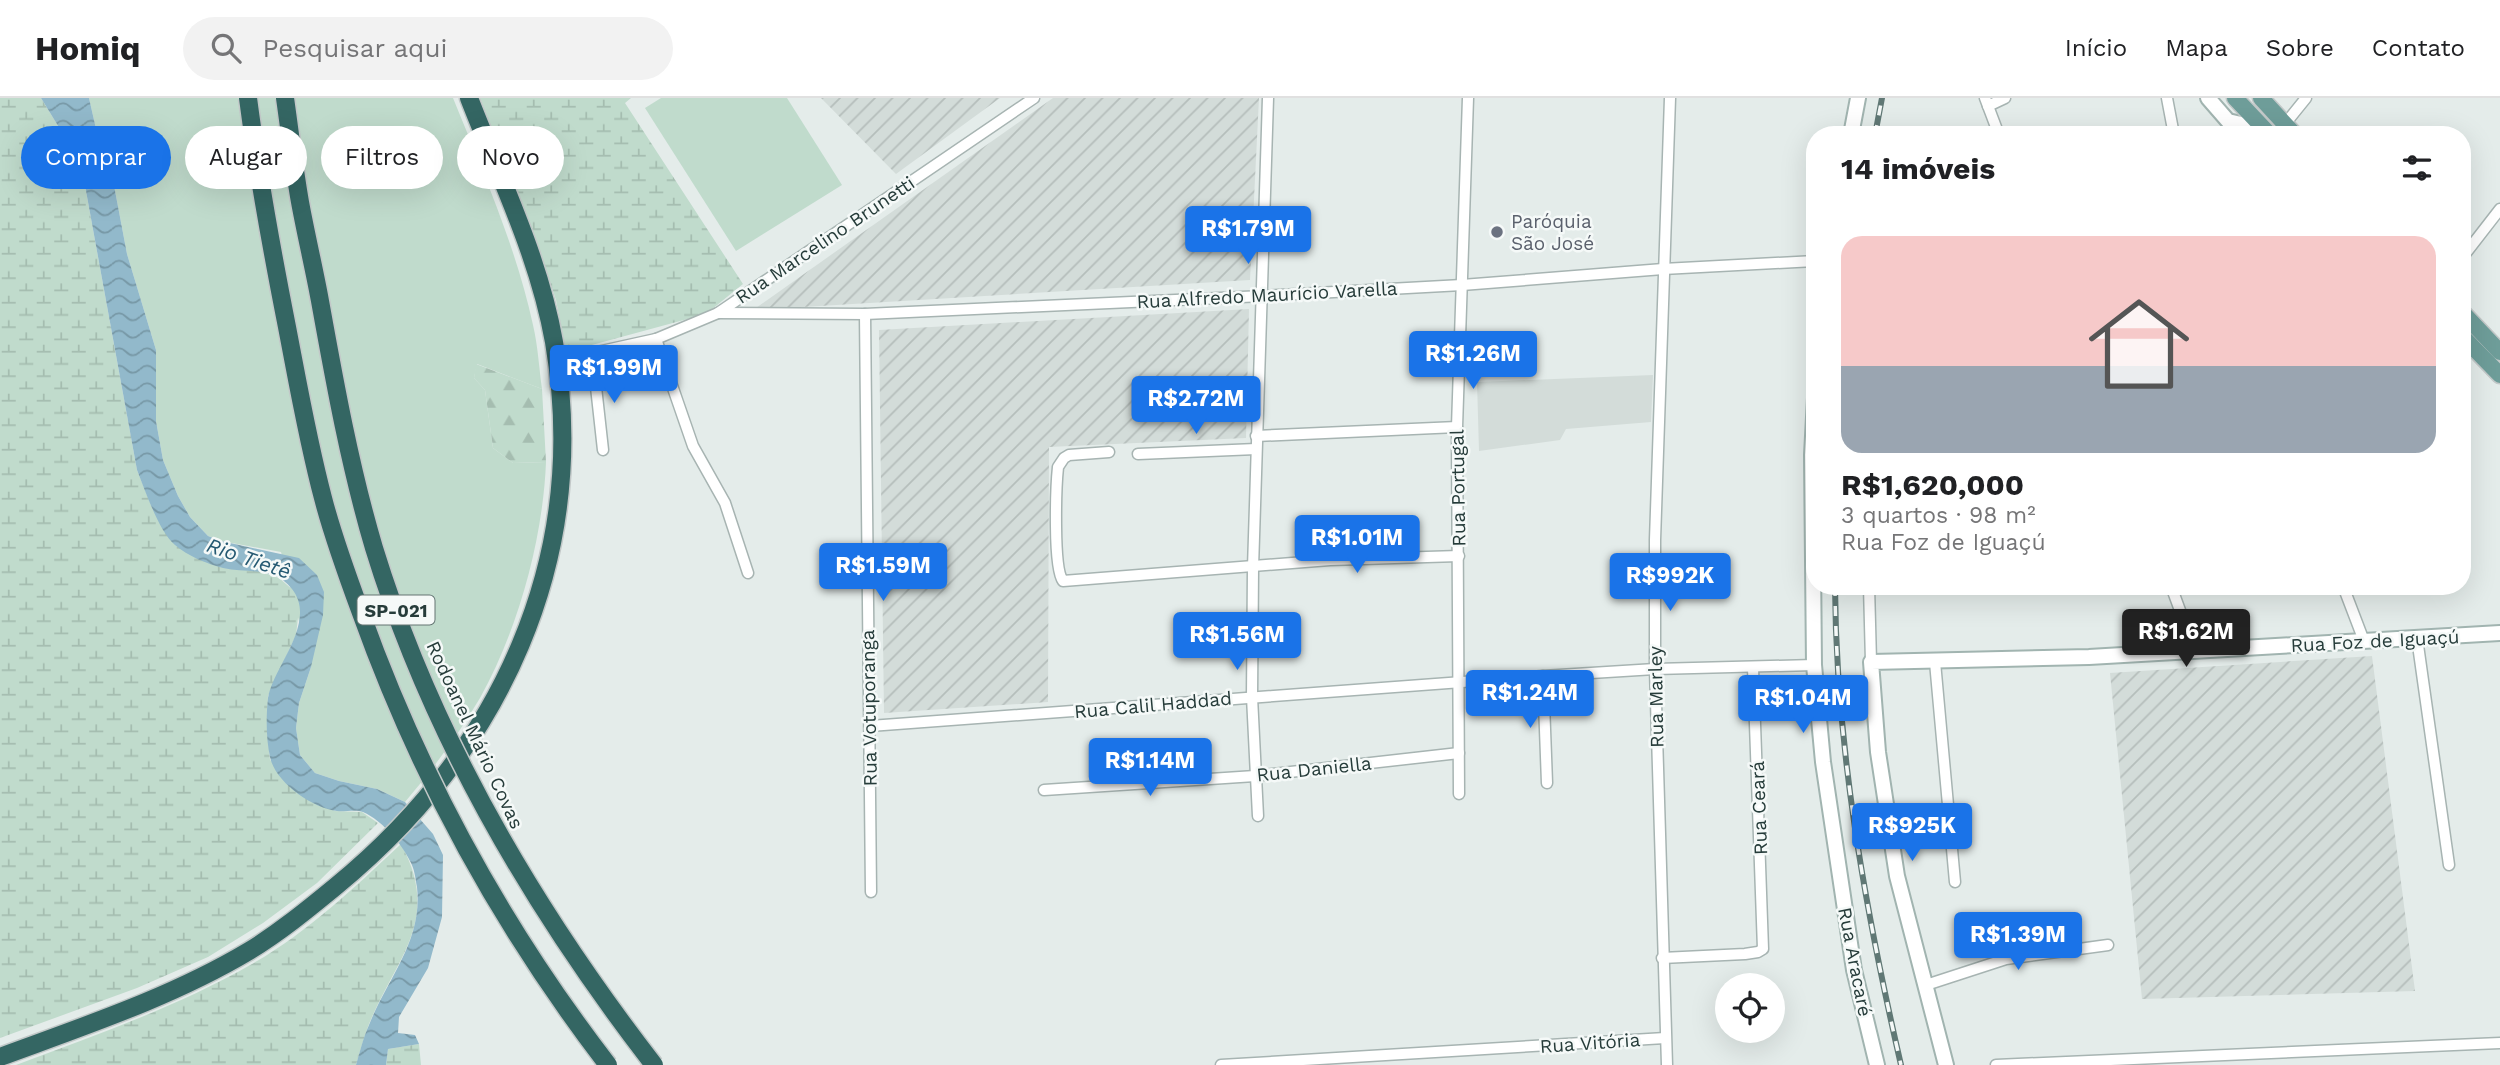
<!DOCTYPE html>
<html lang="pt">
<head>
<meta charset="utf-8">
<style>
	:root { --surface:#fff; --page:#f2f2f2; --text:#202124; --muted:#757577; --line:#e0e0e0; --accent:#1a73e8 }
	body { margin:0; font-family:"Work Sans",sans-serif; background:var(--page); color:var(--text); height:100vh; display:flex; flex-direction:column; font-size:26px; white-space:nowrap }
	* { box-sizing:border-box; margin:0 }
	p { font-size:23px; color:var(--muted) }
	.icon { flex:none; width:38px; height:38px; fill:none; stroke:currentColor; stroke-width:2; stroke-linecap:round; stroke-linejoin:round }
	.map { position:relative; flex:1; overflow:hidden }
	.details { position:absolute; left:1806px; top:28px; width:665px; height:469px; display:flex; flex-direction:column; background:var(--surface); border-radius:28px; box-shadow:0 7px 28px #0002 }
	.details>* { flex:none }
	.banner { position:absolute; left:21px; top:28px; width:665px; height:63px; display:flex; gap:14px }
	.controls { position:absolute; left:1715px; top:875px; display:grid; gap:14px }
	.controls a { display:grid; place-items:center; width:70px; height:70px; border-radius:50%; background:var(--surface); box-shadow:0 7px 28px #0002; font-size:35px }
	.price { position:absolute; translate:-50% -60px; padding:0 16px; border-radius:7px; background:var(--accent); color:#fff; font-size:23px; line-height:46px; filter:drop-shadow(0 2px 4px #0008) }
	.price::after { content:''; position:absolute; left:50%; top:42px; width:21px; height:16px; margin-left:-10px; background:inherit; clip-path:polygon(0 0,100% 0,50% 100%) }
	.price.current { background:#222; color:#fff }
	ul { padding:0; list-style:none }
	li { display:grid; align-content:center; gap:14px; height:371px; padding:0 35px }
	li+li { border-top:2px solid var(--line) }
	li span { display:grid; place-items:center; height:217px; border-radius:21px; color:#555 }
	li>.icon { margin-inline-start:auto }
	span .icon { width:126px; height:126px; fill:#fffc; stroke-width:1 }
	li b { font-size:30px }
	h2 { display:flex; justify-content:space-between; align-items:center; height:84px; padding:0 35px; font-size:30px }
	.chip { padding:0 24px; border-radius:32px; background:var(--surface); box-shadow:0 7px 28px #0002; font-size:24px; line-height:63px }
	.chip.current { background:var(--accent); color:#fff }
	header { display:flex; align-items:center; gap:42px; box-sizing:border-box; height:98px; padding:0 35px; background:var(--surface); border-bottom:2px solid var(--line) }
	header strong { font-size:33px }
	nav { display:flex; gap:38px; margin-inline-start:auto; font-size:24px }
	.search { width:490px; height:63px; background:var(--page); display:flex; align-items:center; gap:18px; box-sizing:border-box; padding:0 24px; border-radius:38px; color:var(--muted); font-size:26px }
	.map>svg:first-child { display:block }
	.built { fill:#d3dcd9 }
	.industrial { fill:url(#industrial-furrows) }
	.green { fill:#c0dbcc }
	.forest { fill:url(#forest-firs) }
	.wetland { fill:url(#wetland-marsh) }
	.water { fill:url(#water-waves) }
	.lines { fill:none; stroke-linecap:round; stroke-linejoin:round }
	.street-casing { stroke:#a7b4b2; stroke-width:13 }
	.secondary-casing { stroke:#a1b4b0; stroke-width:18 }
	.primary-casing { stroke:#c2c8c8; stroke-width:19 }
	.highway-casing { stroke:#c2c8c8; stroke-width:21 }
	.street { stroke:#fff; stroke-width:10 }
	.secondary { stroke:#fff; stroke-width:14 }
	.primary { stroke:#6e9d99; stroke-width:16 }
	.highway { stroke:#346663; stroke-width:18 }
	.rail-casing { stroke:#607875; stroke-width:6 }
	.rail { stroke:#f5f9f8; stroke-width:3.5; stroke-dasharray:10; stroke-linecap:butt }
	.highway-bridge-casing { stroke:#c2c8c8; stroke-width:21; stroke-linecap:butt }
	.highway-bridge { stroke:#346663; stroke-width:18 }
	.worship-dot { fill:#6b7280; stroke:#f5f9f8; stroke-width:2.5 }
	.labels { text-anchor:middle; dominant-baseline:central; stroke-width:5; stroke-linejoin:round; paint-order:stroke }
	.shield { fill:#f5f9f8; stroke:#647573; stroke-width:2 }
	.shield-label { font-size:18px; font-weight:bold; fill:#263c3a }
	.worship-label { font-size:19px; fill:#5b616d; stroke:#f5f9f8; text-anchor:start }
	.street-label { font-size:19px; fill:#263c3a; stroke:#f5f9f8 }
	.water-label { font-size:21px; font-style:italic; fill:#255972; stroke:#f5f9f8 }
</style>
</head>
<body>
<header>
<strong>Homiq</strong>
<div class="search"><svg class="icon" aria-label="search" viewBox="0 0 24 24"><circle cx="10" cy="10" r="6"/><path d="M15 15l6 6"/></svg>Pesquisar aqui</div>
<nav><a>Início</a><a>Mapa</a><a>Sobre</a><a>Contato</a></nav>
</header>
<div class="map">
<svg width="2500" height="967" viewBox="0 0 2500 967">
	<defs>
		<pattern id="industrial-furrows" width="10" height="10" patternUnits="userSpaceOnUse" patternTransform="scale(1.75)"><rect width="10" height="10" fill="#d3dcd9"/><path d="M-1 1l2-2M0 10L10 0M9 11l2-2" fill="none" stroke="#b5bebb"/></pattern>
		<pattern id="forest-firs" width="22" height="20" patternUnits="userSpaceOnUse" patternTransform="scale(1.75)"><rect width="22" height="20" fill="#c0dbcc"/><path d="M5 1l3.5 6h-7zM16 11l3.5 6h-7z" fill="#a5bdb0"/></pattern>
		<pattern id="wetland-marsh" width="20" height="14" patternUnits="userSpaceOnUse" patternTransform="scale(1.75)"><rect width="20" height="14" fill="#c0dbcc"/><path d="M1 5h8M5 5V1M11 12h8M15 12V8" fill="none" stroke="#a5bdb0"/></pattern>
		<pattern id="water-waves" width="16" height="10" patternUnits="userSpaceOnUse" patternTransform="scale(1.75)"><rect width="16" height="10" fill="#92b9cb"/><path d="M0 5q4-4 8 0t8 0" fill="none" stroke="#7798a6"/></pattern>
	</defs>
	<rect width="100%" height="100%" fill="#e4ecea"/>
	<polygon class="built" points="1653,277 1651,324 1566,331 1560,342 1479,353 1477,284"/>
	<g class="industrial">
		<polygon points="821,0 1000,0 896,76"/>
		<polygon points="1053,0 1259,0 1250,182 753,212"/>
		<polygon points="1249,211 1246,340 1049,349 1048,604 884,615 879,232"/>
		<polygon points="2372,558 2415,893 2142,901 2110,575"/>
	</g>
	<g class="green">
		<path d="M 89,0 L 453,0 C 483,74 516,149 533,227 C 538,248 539,270 542,291 L 477,266 L 474,280 L 485,292 L 493,350 L 513,365 L 546,364 C 543,441 518,532 480,600 C 458,637 433,671 405,704 L 377,691 L 339,683 L 315,675 L 300,657 L 296,630 L 299,605 L 311,569 L 281,454 L 221,443 L 208,438 L 190,419 L 178,398 L 163,362 L 156,323 L 156,252 L 127,156 L 109,61 L 99,44 Z"/>
		<polygon points="661,0 787,0 842,87 736,153 645,10"/>
	</g>
	<polygon class="forest" points="476,266 542,291 546,364 513,365 493,350 485,292 474,280"/>
	<g class="wetland">
		<polygon points="0,0 41,0 74,54 84,82 137,372 153,412 225,470 254,471 279,480 293,492 299,511 296,537 268,598 267,631 270,662 335,713 362,714 378,725 317,785 263,825 208,859 137,890 0,940"/>
		<polygon points="480,0 631,0 625,5 743,186 706,216 566,254 556,202 542,160"/>
		<path d="M 401,746 C 442,822 397,858 369,926 C 364,939 360,953 356,967 L 16,967 C 96,937 177,909 252,866 C 307,835 355,789 401,746 Z"/>
		<polygon points="419,946 421,967 386,967 388,951"/>
	</g>
	<path class="water" d="M 41,0 L 89,0 L 99,44 L 109,61 L 127,156 L 156,252 L 156,323 L 163,362 L 178,398 L 190,419 L 208,438 L 221,443 L 299,460 L 317,477 L 324,494 L 323,517 L 311,569 L 299,605 L 296,630 L 300,657 L 315,675 L 339,683 L 377,691 L 405,704 L 433,736 L 443,757 L 442,819 L 428,870 L 399,919 L 398,935 L 415,937 L 419,946 L 388,951 L 386,967 L 356,967 C 360,954 363,940 369,927 C 388,879 423,843 417,789 C 415,779 415,772 410,763 C 401,745 383,723 363,714 C 356,711 345,714 337,713 C 312,710 275,684 270,659 C 266,641 266,618 268,600 C 273,569 318,524 292,491 C 273,467 247,476 223,470 C 207,466 188,458 175,447 C 159,434 145,392 137,372 L 84,82 L 74,54 Z"/>
	<g class="lines">
		<defs>
			<g id="street">
				<polyline points="1985,0 1999,37"/>
				<polyline points="2167,0 2174,37"/>
				<polyline points="1988,8 2005,0"/>
				<polyline points="2285,26 2306,0"/>
				<polyline points="2462,160 2500,111"/>
				<polyline points="718,215 865,216 1263,198 1462,187 1663,171 1815,163"/>
				<polyline points="865,216 871,794"/>
				<polyline points="656,241 693,348 725,405 748,475"/>
				<polyline points="1256,338 1457,329"/>
				<polyline points="603,352 594,271 597,254 656,241 718,215 1034,0"/>
				<path d="M 1109,354 L 1069,357 L 1064,360 L 1058,369 C 1056,388 1053,470 1063,483 L 1330,462 L 1459,458"/>
				<polyline points="1138,356 1256,351"/>
				<polyline points="1869,488 1871,564"/>
				<polyline points="2171,488 2195,553"/>
				<polyline points="2343,488 2364,543"/>
				<polyline points="2417,540 2449,767"/>
				<polyline points="1935,564 1955,784"/>
				<polyline points="1543,578 1547,685"/>
				<polyline points="870,628 1543,578 1655,571 1814,567"/>
				<polyline points="1044,692 1255,678 1459,655"/>
				<polyline points="1459,696 1457,329 1468,0"/>
				<polyline points="1258,718 1252,599 1253,470 1268,0"/>
				<polyline points="1662,860 1745,856 1758,854 1763,851 1753,570"/>
				<polyline points="1926,887 2006,861 2108,847"/>
				<polyline points="1221,967 1665,940"/>
				<polyline points="1667,967 1655,571 1655,442 1670,0"/>
				<polyline points="1996,967 2500,945"/>
			</g>
			<g id="secondary">
				<polyline points="2208,0 2228,23 2266,32"/>
				<polyline points="1851,37 1858,0"/>
				<polyline points="1815,300 1812,357 1814,567 1823,664 1854,872 1877,967"/>
				<polyline points="1946,967 1897,778 1878,654 1871,564 2089,559 2500,535"/>
			</g>
			<g id="primary">
				<polyline points="2235,0 2270,37"/>
				<polyline points="2261,0 2295,37"/>
				<polyline points="2462,214 2500,254"/>
				<polyline points="2462,238 2500,277"/>
			</g>
			<path id="highway" d="M 0,959 C 84,928 172,899 249,853 C 280,834 307,812 335,789 C 501,653 591,460 554,244 C 539,159 500,80 469,0"/>
		</defs>
		<use href="#street" class="street-casing"/>
		<use href="#secondary" class="secondary-casing"/>
		<use href="#primary" class="primary-casing"/>
		<use href="#highway" class="highway-casing"/>
		<use href="#street" class="street"/>
		<use href="#secondary" class="secondary"/>
		<use href="#primary" class="primary"/>
		<use href="#highway" class="highway"/>
		<defs>
			<g id="rail">
				<polyline points="1875,37 1882,0"/>
				<path d="M 1835,488 C 1836,649 1865,811 1901,967"/>
			</g>
		</defs>
		<use href="#rail" class="rail-casing"/>
		<use href="#rail" class="rail"/>
		<defs>
			<g id="highway-bridge">
				<path d="M 248,0 C 258,77 272,153 287,229 C 298,286 308,344 323,400 C 333,439 347,477 361,515 C 420,680 501,828 608,967"/>
				<path d="M 285,0 C 290,35 294,70 300,104 C 306,137 314,170 320,203 C 335,286 350,369 374,450 C 432,639 534,812 654,967"/>
			</g>
		</defs>
		<use href="#highway-bridge" class="highway-bridge-casing"/>
		<use href="#highway-bridge" class="highway-bridge"/>
	</g>
	<circle class="worship-dot" cx="1497" cy="134" r="7"/>
	<g class="labels">
		<rect class="shield" x="357.5" y="497.5" width="77" height="29" rx="5"/>
		<g class="shield-label">
			<text x="396" y="512">SP-021</text>
		</g>
		<g class="worship-label">
			<text x="1511" y="123">Paróquia<tspan x="1511" dy="22">São José</tspan></text>
		</g>
		<g class="street-label">
			<text transform="translate(825 142) rotate(-34)">Rua Marcelino Brunetti</text>
			<text transform="translate(1267 197) rotate(-3)">Rua Alfredo Maurício Varella</text>
			<text transform="translate(1458 390) rotate(-91)">Rua Portugal</text>
			<text transform="translate(2375 543) rotate(-3)">Rua Foz de Iguaçú</text>
			<text transform="translate(1656 599) rotate(-91)">Rua Marley</text>
			<text transform="translate(1153 607) rotate(-5)">Rua Calil Haddad</text>
			<text transform="translate(869 610) rotate(-91)">Rua Votuporanga</text>
			<text transform="translate(475 637) rotate(65)">Rodoanel Mário Covas</text>
			<text transform="translate(1314 671) rotate(-6)">Rua Daniella</text>
			<text transform="translate(1759 710) rotate(-92)">Rua Ceará</text>
			<text transform="translate(1855 864) rotate(79)">Rua Aracaré</text>
			<text transform="translate(1590 945) rotate(-4)">Rua Vitória</text>
		</g>
		<g class="water-label">
			<text transform="translate(249 460) rotate(19)">Rio Tietê</text>
		</g>
	</g>
</svg>
<div class="controls">
<a><svg class="icon" aria-label="locate" viewBox="0 0 24 24"><circle cx="12" cy="12" r="6"/><path d="M12 2v4M12 18v4M2 12h4M18 12h4"/></svg></a>
</div>
<b class="price" style="left:1248px;top:168px">R$1.79M</b>
<b class="price" style="left:1473px;top:293px">R$1.26M</b>
<b class="price" style="left:614px;top:307px">R$1.99M</b>
<b class="price" style="left:1196px;top:338px">R$2.72M</b>
<b class="price" style="left:1357px;top:477px">R$1.01M</b>
<b class="price" style="left:883px;top:505px">R$1.59M</b>
<b class="price" style="left:1670px;top:515px">R$992K</b>
<b class="price current" style="left:2186px;top:571px">R$1.62M</b>
<b class="price" style="left:1237px;top:574px">R$1.56M</b>
<b class="price" style="left:1530px;top:632px">R$1.24M</b>
<b class="price" style="left:1803px;top:637px">R$1.04M</b>
<b class="price" style="left:1150px;top:700px">R$1.14M</b>
<b class="price" style="left:1912px;top:765px">R$925K</b>
<b class="price" style="left:2018px;top:874px">R$1.39M</b>
<div class="banner">
<a class="chip current">Comprar</a>
<a class="chip">Alugar</a>
<a class="chip">Filtros</a>
<a class="chip">Novo</a>
</div>
<section class="details">
<h2>14 imóveis<svg class="icon" aria-label="filters" viewBox="0 0 24 24"><path d="M4 7h16M4 17h16"/><circle cx="9" cy="7" r="2"/><circle cx="15" cy="17" r="2"/></svg></h2>
<ul>
<li><span style="background:linear-gradient(#f6c9c9 60%,#9aa5b1 0)"><svg class="icon" aria-label="home" viewBox="0 0 24 24"><path d="M3 11l9-7 9 7M6 9v11h12V9"/></svg></span><div><b>R$1,620,000</b><p>3 quartos · 98 m²</p><p>Rua Foz de Iguaçú</p></div></li>
</ul>
</section>
</div>
</body>
</html>
